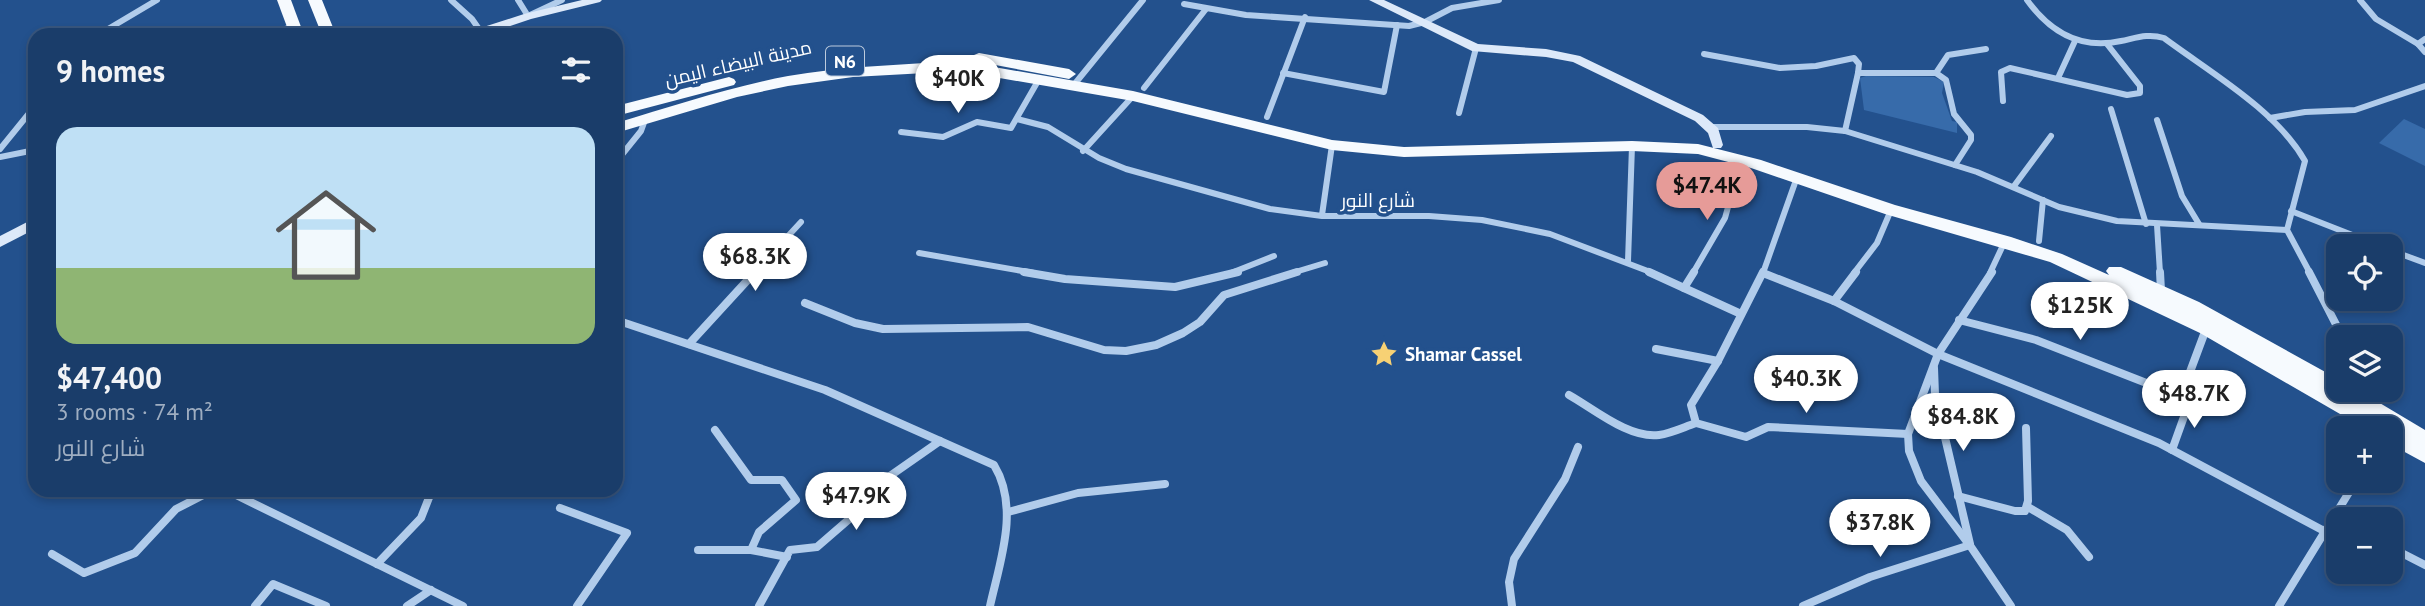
<!DOCTYPE html>
<html lang="en">
<head>
<meta charset="utf-8">
<style>
	:root { --surface:#1a3d6a; --page:#234470; --text:#f1f3f6; --muted:#9faec1; --line:#38567e; --accent:#e69b98 }
	body { margin:0; font-family:"PT Sans",Cairo,sans-serif; background:var(--page); color:var(--text); height:100vh; display:flex; flex-direction:column; font-size:26px; white-space:nowrap }
	* { box-sizing:border-box; margin:0 }
	p { font-size:23px; color:var(--muted) }
	.icon { flex:none; width:38px; height:38px; fill:none; stroke:currentColor; stroke-width:2; stroke-linecap:round; stroke-linejoin:round }
	.map { position:relative; flex:1; overflow:hidden }
	.drawer { position:absolute; left:28px; top:28px; width:595px; height:469px; display:flex; flex-direction:column; background:var(--surface); border-radius:21px; box-shadow:0 4px 10px #0003,0 0 0 2px var(--line) }
	.drawer>* { flex:none }
	.buttons { position:absolute; left:2326px; top:234px; display:grid; gap:14px }
	.buttons a { display:grid; place-items:center; width:77px; height:77px; border-radius:14px; background:var(--surface); box-shadow:0 4px 10px #0003,0 0 0 2px var(--line); font-size:35px }
	.price { position:absolute; translate:-50% -60px; padding:0 16px; border-radius:24px; background:#fff; color:#222; font-size:23px; line-height:46px; filter:drop-shadow(0 2px 4px #0008) }
	.price::after { content:''; position:absolute; left:50%; top:42px; width:21px; height:16px; margin-left:-10px; background:inherit; clip-path:polygon(0 0,100% 0,50% 100%) }
	.price.current { background:var(--accent); color:#111 }
	ul { padding:0; list-style:none }
	li { display:grid; align-content:center; gap:14px; height:371px; padding:0 28px }
	li span { display:grid; place-items:center; height:217px; border-radius:21px; color:#555 }
	li>.icon { margin-inline-start:auto }
	span .icon { width:126px; height:126px; fill:#fffc; stroke-width:1 }
	li b { font-size:30px }
	h2 { display:flex; justify-content:space-between; align-items:center; height:84px; padding:0 28px; font-size:30px }
	.map>svg:first-child { display:block }
	.green { fill:#376baa }
	.lines { fill:none; stroke-linecap:round; stroke-linejoin:round }
	.street-far1 { stroke:#b1cceb; stroke-width:6 }
	.street { stroke:#b1cceb; stroke-width:8 }
	.secondary { fill:#dde9f9; fill-rule:evenodd }
	.primary { fill:#f6fafe; fill-rule:evenodd }
	.labels { text-anchor:middle; dominant-baseline:central; stroke-width:7; stroke-linejoin:round; paint-order:stroke }
	.shield { fill:#23518d; stroke:#bdcbdd; stroke-width:2 }
	.shield-label { font-size:18px; font-weight:bold; fill:#fff }
	.street-label { font-size:19px; fill:#fff; stroke:#23518d }
	.poi-label { font-size:19px; font-weight:bold; fill:#fff; stroke:#23518d; text-anchor:start }
</style>
</head>
<body>
<div class="map">
<svg width="2425" height="606" viewBox="0 0 2425 606">
	<rect width="100%" height="100%" fill="#23518d"/>
	<g class="green">
		<polygon points="1866,76 1934,77 1944,82 1942,93 1952,121 1957,122 1957,133 1864,110 1860,78"/>
		<polygon points="2404,119 2425,129 2425,166 2379,143"/>
	</g>
	<g class="lines">
		<g class="street-far1">
			<polyline points="451,0 472,19 481,32"/>
			<polyline points="518,0 528,16 562,0"/>
			<path d="M 2027,0 C 2050,32 2080,50 2121,41 C 2136,38 2148,33 2164,38 C 2211,73 2276,110 2305,161 L 2287,230 L 2310,273"/>
			<polyline points="2360,0 2376,19 2418,44"/>
			<polyline points="1184,4 1246,15 1409,26 1425,22 1452,8 1499,0"/>
			<polyline points="98,35 157,0"/>
			<polyline points="270,35 293,26"/>
			<polyline points="2425,39 2418,44 2425,52"/>
			<polyline points="1704,54 1780,68 1816,66 1854,58 1859,64 1858,73 1845,131"/>
			<polyline points="1283,73 1384,92 1397,25"/>
			<polyline points="1858,73 1936,73 1946,80 1954,114 1971,135 1971,140 1955,165"/>
			<polyline points="1936,73 1948,55 1986,49"/>
			<polyline points="2058,78 2075,41"/>
			<polyline points="1073,86 1143,0"/>
			<polyline points="1144,88 1206,9"/>
			<polyline points="2003,101 2001,72 2010,68 2127,95 2140,93 2140,86 2107,44"/>
			<polyline points="2111,109 2146,224"/>
			<polyline points="1459,113 1476,48"/>
			<polyline points="1267,117 1305,17"/>
			<polyline points="2270,118 2305,112 2355,110 2425,86"/>
			<polyline points="1017,119 1048,127 1099,158 1126,169 1270,209 1322,216 1429,216 1482,220 1550,234 1653,273"/>
			<polyline points="2157,120 2182,196 2199,224"/>
			<polyline points="1711,127 1807,127 1845,131 1977,172 2059,207 2117,221 2287,230"/>
			<polyline points="901,132 943,137 977,122 1011,128 1038,81"/>
			<polyline points="0,149 35,106"/>
			<polyline points="1083,151 1133,96"/>
			<polyline points="0,157 35,150"/>
			<polyline points="616,162 641,131 645,120"/>
			<polyline points="2014,186 2051,136"/>
			<polyline points="2291,211 2383,247"/>
			<polyline points="1322,215 1332,145"/>
			<polyline points="2157,225 2160,273"/>
			<polyline points="2039,241 2043,200"/>
			<polyline points="2390,250 2425,263"/>
			<polyline points="919,253 1034,273"/>
			<polyline points="1628,261 1632,146"/>
			<polyline points="30,264 35,262"/>
			<polyline points="754,273 801,222"/>
			<polyline points="1231,273 1274,256"/>
			<polyline points="1292,273 1325,263"/>
			<polyline points="1693,273 1725,218 1741,160"/>
			<polyline points="1763,273 1796,180"/>
			<polyline points="1854,273 1877,243 1891,210"/>
			<polyline points="1990,273 2005,241"/>
		</g>
		<g class="street">
			<polyline points="1024,272 1065,279 1175,287 1238,272"/>
			<polyline points="1649,272 1741,314"/>
			<polyline points="1763,272 1718,361 1691,405 1696,423 1746,437 1768,427 1908,434"/>
			<polyline points="1992,272 1938,354 1908,434 1909,451 1921,481 1971,547 2011,606"/>
			<polyline points="2160,272 2161,291"/>
			<polyline points="2309,272 2343,338"/>
			<polyline points="1763,273 1834,301 1938,354 2159,443 2326,532"/>
			<polyline points="1684,288 1694,272"/>
			<polyline points="1834,301 1856,272"/>
			<polyline points="805,303 855,323 883,329 1028,327 1104,350 1126,351 1156,345 1183,333 1200,322 1224,295 1297,272"/>
			<path d="M 616,320 L 825,390 L 994,465 C 1020,508 1000,561 990,606"/>
			<polyline points="1959,320 2036,340 2190,400 2172,450"/>
			<polyline points="689,344 755,272"/>
			<polyline points="1656,349 1718,361"/>
			<polyline points="1934,368 1935,395 1970,544"/>
			<path d="M 1569,395 C 1594,409 1629,439 1659,435 C 1672,433 1684,427 1696,423"/>
			<polyline points="2181,396 2206,329"/>
			<polyline points="715,430 751,480 782,480 796,500 759,532 751,550 787,557"/>
			<polyline points="226,490 463,606"/>
			<polyline points="1958,496 2015,511 2025,511 2028,501 2026,428"/>
			<polyline points="2028,507 2067,530 2089,557"/>
			<polyline points="560,508 627,533 577,606"/>
			<polyline points="1008,512 1078,493 1165,484"/>
			<polyline points="2390,547 2425,565"/>
			<polyline points="698,550 751,550"/>
			<polyline points="52,554 84,573 135,553 176,509 213,490"/>
			<polyline points="377,564 421,518 432,490"/>
			<polyline points="255,606 273,584 326,606"/>
			<polyline points="407,606 431,590"/>
			<polyline points="759,606 790,550 817,547 862,508 877,485 940,441"/>
			<polyline points="1512,606 1509,582 1514,559 1565,479 1578,447"/>
			<polyline points="1803,606 1870,577 1970,545"/>
			<polyline points="2279,606 2356,481"/>
		</g>
		<g class="secondary">
			<polygon points="582,0 602,0 600,2 531,19 484,35 466,35 468,32 524,14"/>
			<polygon points="1369,0 1384,0 1478,44 1546,49 1580,56 1703,115 1718,128 1723,145 1721,148 1713,148 1708,133 1695,121 1573,62 1546,57 1472,51"/>
			<polygon points="35,218 35,229 0,247 0,236"/>
		</g>
		<g class="primary">
			<polygon points="277,0 291,0 304,35 290,35"/>
			<polygon points="308,0 322,0 336,35 322,35"/>
			<polygon points="979,53 1069,69 1076,74 1069,79 974,61 972,58 974,55"/>
			<path d="M 944,62 L 988,66 L 1133,91 L 1332,140 L 1404,147 L 1632,141 L 1698,144 L 1761,160 L 1895,205 L 2011,237 L 2062,254 L 2109,275 L 2106,271 L 2109,267 L 2121,267 L 2199,302 L 2338,379 L 2338,390 L 2358,390 L 2425,430 L 2425,463 L 2390,444 L 2390,429 L 2366,429 L 2200,333 L 2050,262 L 1885,214 L 1751,168 L 1698,154 L 1632,151 L 1404,157 L 1332,150 L 1133,101 L 988,76 L 944,72 L 853,77 L 788,86 L 737,97 L 616,133 L 616,123 C 673,106 730,87 788,76 C 840,67 892,65 944,62 Z"/>
			<polygon points="729,77 734,79 736,82 734,85 616,116 616,106"/>
		</g>
	</g>
	<defs>
		<symbol id="sight-bare" viewBox="-9 -9 18 18"><path d="M0-6L1.8-2.2L6-1.7L2.9 1.2L3.7 5.4L0 3.3L-3.7 5.4L-2.9 1.2L-6-1.7L-1.8-2.2Z" fill="#f7d174" stroke="#23518d" stroke-width="2.5" paint-order="stroke"/></symbol>
	</defs>
	<g fill-rule="evenodd">
		<use href="#sight-bare" x="1365" y="335" width="38" height="38"/>
	</g>
	<g class="labels">
		<rect class="shield" x="826" y="46.5" width="38" height="29" rx="5"/>
		<g class="shield-label">
			<text x="845" y="61">N6</text>
		</g>
		<g class="street-label">
			<text transform="translate(738 63) rotate(-13)">مدينة البيضاء اليمن</text>
			<text x="1378" y="200">شارع النور</text>
		</g>
		<g class="poi-label">
			<text x="1405" y="354">Shamar Cassel</text>
		</g>
	</g>
</svg>
<div class="buttons">
<a><svg class="icon" aria-label="locate" viewBox="0 0 24 24"><circle cx="12" cy="12" r="6"/><path d="M12 2v4M12 18v4M2 12h4M18 12h4"/></svg></a>
<a><svg class="icon" aria-label="layers" viewBox="0 0 24 24"><path d="M12 4l9 5-9 5-9-5zM3 14l9 5 9-5"/></svg></a>
<a>+</a>
<a>−</a>
</div>
<b class="price" style="left:958px;top:115px">$40K</b>
<b class="price current" style="left:1707px;top:222px">$47.4K</b>
<b class="price" style="left:755px;top:293px">$68.3K</b>
<b class="price" style="left:2080px;top:342px">$125K</b>
<b class="price" style="left:1806px;top:415px">$40.3K</b>
<b class="price" style="left:2194px;top:430px">$48.7K</b>
<b class="price" style="left:1963px;top:453px">$84.8K</b>
<b class="price" style="left:856px;top:532px">$47.9K</b>
<b class="price" style="left:1880px;top:559px">$37.8K</b>
<section class="drawer">
<h2>9 homes<svg class="icon" aria-label="filters" viewBox="0 0 24 24"><path d="M4 7h16M4 17h16"/><circle cx="9" cy="7" r="2"/><circle cx="15" cy="17" r="2"/></svg></h2>
<ul>
<li><span style="background:linear-gradient(#bfe0f5 65%,#8fb573 0)"><svg class="icon" aria-label="home" viewBox="0 0 24 24"><path d="M3 11l9-7 9 7M6 9v11h12V9"/></svg></span><div><b>$47,400</b><p>3 rooms · 74 m²</p><p>شارع النور</p></div></li>
</ul>
</section>
</div>
</body>
</html>
